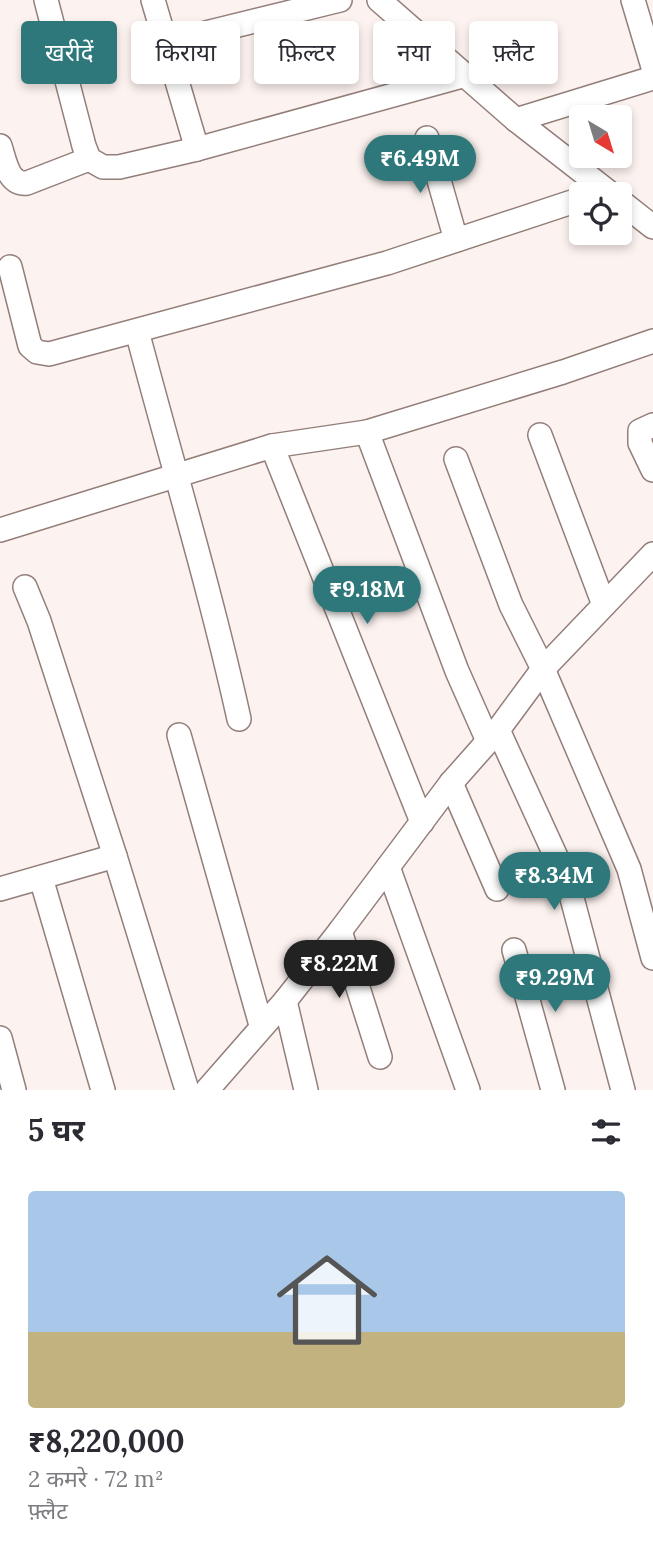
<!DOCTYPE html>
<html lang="hi">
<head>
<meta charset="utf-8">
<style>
	:root { --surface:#fff; --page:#f2f2f3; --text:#2b2b33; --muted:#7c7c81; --accent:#2e777b }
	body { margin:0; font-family:Lora,"Noto Sans Devanagari",serif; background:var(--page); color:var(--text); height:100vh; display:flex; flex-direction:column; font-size:26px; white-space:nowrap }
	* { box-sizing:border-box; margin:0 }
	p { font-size:23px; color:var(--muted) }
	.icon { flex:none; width:38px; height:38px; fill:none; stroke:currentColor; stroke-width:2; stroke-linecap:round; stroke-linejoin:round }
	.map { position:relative; height:1090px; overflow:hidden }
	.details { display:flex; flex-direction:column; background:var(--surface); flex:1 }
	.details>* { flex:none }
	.banner { position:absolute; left:21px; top:21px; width:612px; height:63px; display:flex; gap:14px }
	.needle { width:46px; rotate:142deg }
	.buttons { position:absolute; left:569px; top:105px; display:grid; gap:14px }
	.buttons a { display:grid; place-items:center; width:63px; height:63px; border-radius:7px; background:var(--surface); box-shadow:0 4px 10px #0003; font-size:35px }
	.price { position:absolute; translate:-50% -60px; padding:0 16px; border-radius:24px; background:var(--accent); color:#fff; font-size:23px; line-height:46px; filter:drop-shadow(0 2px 4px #0008) }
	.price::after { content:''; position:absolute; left:50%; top:42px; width:21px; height:16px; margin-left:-10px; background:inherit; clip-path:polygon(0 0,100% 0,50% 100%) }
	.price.current { background:#222; color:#fff }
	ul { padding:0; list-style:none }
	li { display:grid; align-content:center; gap:14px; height:371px; padding:0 28px }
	li span { display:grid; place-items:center; height:217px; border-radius:7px; color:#555 }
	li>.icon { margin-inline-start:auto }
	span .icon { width:126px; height:126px; fill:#fffc; stroke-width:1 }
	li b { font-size:30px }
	h2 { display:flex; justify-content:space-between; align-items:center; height:84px; padding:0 28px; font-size:30px }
	.tag { padding:0 24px; border-radius:7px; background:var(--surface); box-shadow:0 4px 10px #0003; font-size:24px; line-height:63px }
	.tag.current { background:var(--accent); color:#fff }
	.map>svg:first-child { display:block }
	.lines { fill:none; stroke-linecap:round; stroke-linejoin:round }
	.street-casing { stroke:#937e79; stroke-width:26 }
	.street { stroke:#fff; stroke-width:23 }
</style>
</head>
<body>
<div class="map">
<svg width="653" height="1090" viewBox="0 0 653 1090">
	<rect width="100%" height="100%" fill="#fcf2ef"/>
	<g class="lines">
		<defs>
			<g id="street">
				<polyline points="46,0 84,146 89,159 103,167 119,167 197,149 466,75"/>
				<polyline points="153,0 197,149"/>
				<polyline points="379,0 516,120 611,194"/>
				<polyline points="633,0 653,67"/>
				<polyline points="165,43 340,0"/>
				<polyline points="516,120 653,78"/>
				<polyline points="427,138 456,240"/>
				<path d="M 0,146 C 5,161 8,185 27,183 L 89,159"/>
				<polyline points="620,201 653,227"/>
				<polyline points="10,267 30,346 37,352 49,354 387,263 581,199"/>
				<path d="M 137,331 C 171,460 210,588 239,719"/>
				<polyline points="653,425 640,431 640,443 653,470"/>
				<polyline points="540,435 604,605"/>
				<polyline points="272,446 422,822"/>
				<polyline points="456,459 511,605 543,669 629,869 653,958"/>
				<polyline points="0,530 272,446 367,432"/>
				<polyline points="25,587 39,621 115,856 187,1090"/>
				<polyline points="498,730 568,883 623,1090"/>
				<polyline points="179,735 261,1025"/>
				<polyline points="488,741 457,671 367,432 563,372 653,341"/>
				<polyline points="451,783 497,889"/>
				<polyline points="388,867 468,1090"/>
				<polyline points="41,878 103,1090"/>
				<polyline points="0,889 115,856"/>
				<polyline points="340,931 380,1057"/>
				<polyline points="514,950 553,1090"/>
				<polyline points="285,1001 306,1090"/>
				<polyline points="0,1038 14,1090"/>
				<polyline points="207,1090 285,1001 340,931 451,783 498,730 543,669 653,554"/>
			</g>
		</defs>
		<use href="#street" class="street-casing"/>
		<use href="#street" class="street"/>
	</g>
</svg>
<div class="buttons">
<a><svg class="needle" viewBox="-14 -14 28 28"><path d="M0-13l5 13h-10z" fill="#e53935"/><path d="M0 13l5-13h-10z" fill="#7c7c81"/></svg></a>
<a><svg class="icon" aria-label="locate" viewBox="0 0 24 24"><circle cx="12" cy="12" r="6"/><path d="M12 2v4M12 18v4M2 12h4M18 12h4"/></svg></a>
</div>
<b class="price" style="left:420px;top:195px">₹6.49M</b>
<b class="price" style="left:367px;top:626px">₹9.18M</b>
<b class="price" style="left:554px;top:912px">₹8.34M</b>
<b class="price current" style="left:339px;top:1000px">₹8.22M</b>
<b class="price" style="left:555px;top:1014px">₹9.29M</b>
<div class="banner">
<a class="tag current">खरीदें</a>
<a class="tag">किराया</a>
<a class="tag">फ़िल्टर</a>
<a class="tag">नया</a>
<a class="tag">फ़्लैट</a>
</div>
</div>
<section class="details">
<h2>5 घर<svg class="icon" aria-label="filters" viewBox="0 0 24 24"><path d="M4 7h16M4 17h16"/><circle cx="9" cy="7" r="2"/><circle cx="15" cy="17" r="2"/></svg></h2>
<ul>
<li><span style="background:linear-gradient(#a9c7e8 65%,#c2b280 0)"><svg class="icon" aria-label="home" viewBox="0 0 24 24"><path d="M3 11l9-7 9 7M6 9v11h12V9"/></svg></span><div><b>₹8,220,000</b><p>2 कमरे · 72 m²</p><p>फ़्लैट</p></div></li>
</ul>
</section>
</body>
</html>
